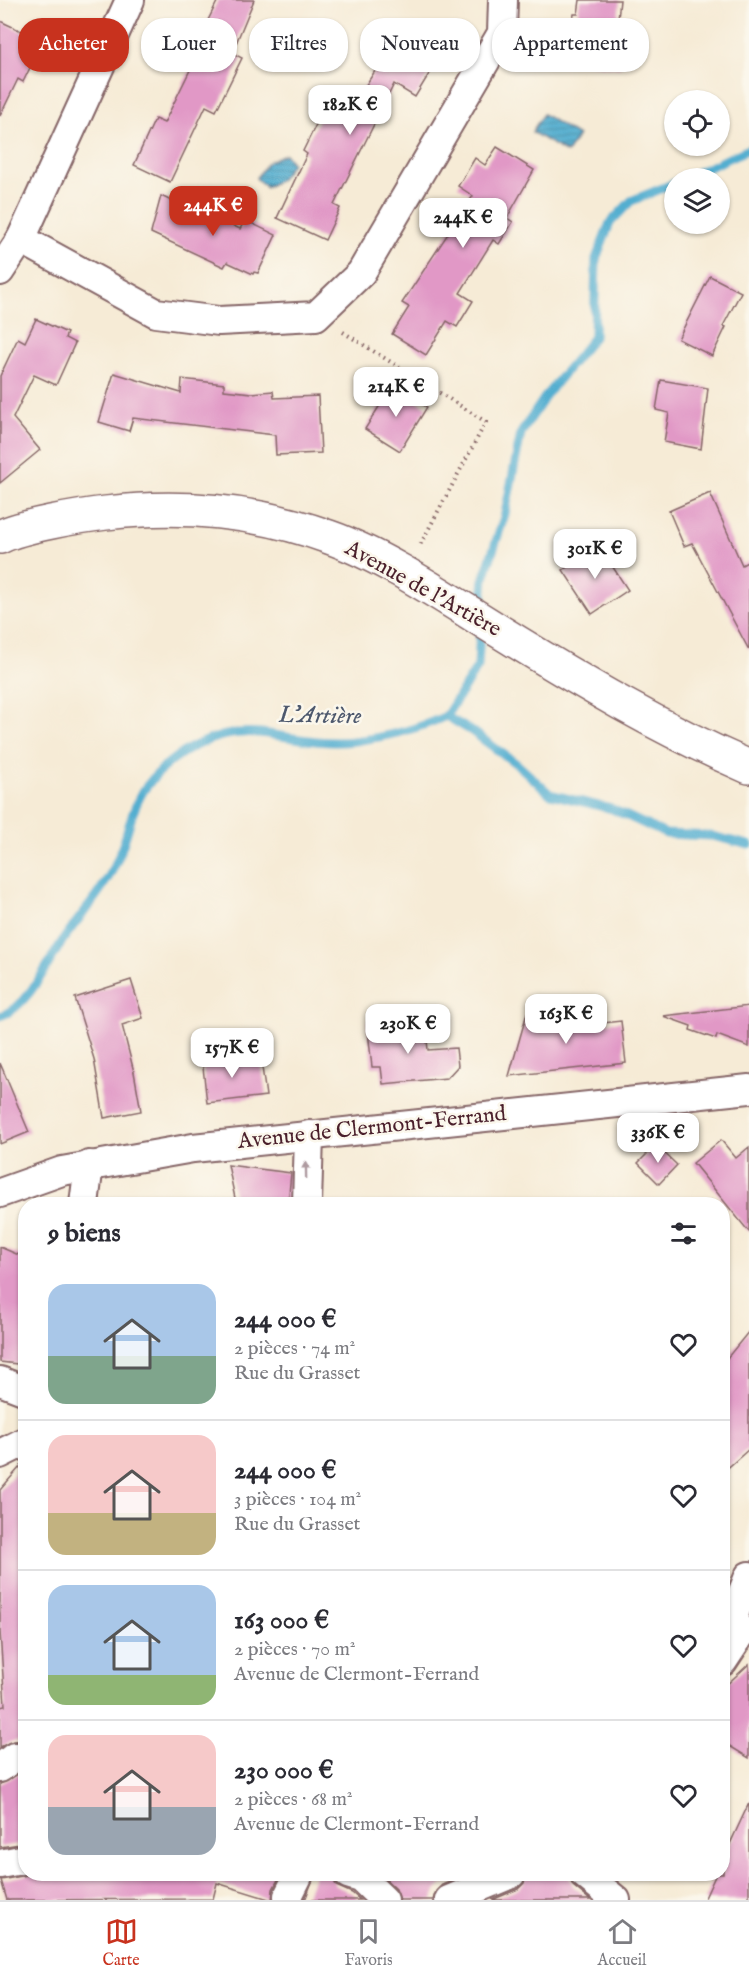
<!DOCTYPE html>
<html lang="fr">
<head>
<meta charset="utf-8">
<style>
	:root { --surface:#fff; --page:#f7f7f7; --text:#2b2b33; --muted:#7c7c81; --line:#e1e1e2; --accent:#c8321e }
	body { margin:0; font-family:"IM FELL English",serif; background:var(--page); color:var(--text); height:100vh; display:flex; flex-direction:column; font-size:22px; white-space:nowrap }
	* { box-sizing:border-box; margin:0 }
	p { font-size:20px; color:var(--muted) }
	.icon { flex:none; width:33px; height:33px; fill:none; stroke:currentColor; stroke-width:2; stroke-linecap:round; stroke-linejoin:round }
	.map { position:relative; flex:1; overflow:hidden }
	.side { position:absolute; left:18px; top:1197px; width:712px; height:684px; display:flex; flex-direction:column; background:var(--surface); border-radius:24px; box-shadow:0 2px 4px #0004 }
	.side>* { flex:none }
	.top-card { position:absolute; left:18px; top:18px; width:714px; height:54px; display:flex; gap:12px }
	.controls { position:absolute; left:664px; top:90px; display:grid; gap:12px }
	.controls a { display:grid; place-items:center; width:66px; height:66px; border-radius:50%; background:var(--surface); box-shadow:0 2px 4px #0004; font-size:30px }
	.price { position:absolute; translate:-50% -51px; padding:0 14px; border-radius:12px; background:#fff; color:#222; font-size:20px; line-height:39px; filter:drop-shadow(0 2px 3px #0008) }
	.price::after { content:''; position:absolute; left:50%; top:36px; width:18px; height:14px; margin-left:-9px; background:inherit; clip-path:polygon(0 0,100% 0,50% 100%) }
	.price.on { background:var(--accent); color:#fff }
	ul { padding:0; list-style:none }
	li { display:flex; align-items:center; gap:18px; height:150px; padding:0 30px }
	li+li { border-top:2px solid var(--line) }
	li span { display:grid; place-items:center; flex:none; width:168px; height:120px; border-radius:18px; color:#555 }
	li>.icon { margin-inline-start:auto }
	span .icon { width:72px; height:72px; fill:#fffc; stroke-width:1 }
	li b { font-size:26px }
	h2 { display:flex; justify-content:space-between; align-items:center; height:72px; padding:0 30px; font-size:26px }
	.tag { padding:0 21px; border-radius:24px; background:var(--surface); box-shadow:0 2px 4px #0004; font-size:21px; line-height:54px }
	.tag.on { background:var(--accent); color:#fff }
	.menu { display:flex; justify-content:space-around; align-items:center; height:84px; border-top:2px solid var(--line); background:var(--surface); font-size:16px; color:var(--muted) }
	.menu a { display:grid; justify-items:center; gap:3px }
	.menu .on { color:var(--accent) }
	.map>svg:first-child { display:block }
	.water { fill:url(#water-rules); stroke:#4e667e; stroke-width:1.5 }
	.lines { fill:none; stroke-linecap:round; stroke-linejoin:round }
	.stream { stroke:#52aed0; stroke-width:9 }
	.building { fill:#e198c6 }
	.street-casing { stroke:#866667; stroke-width:32 }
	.secondary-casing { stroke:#866667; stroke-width:36 }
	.path { stroke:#866667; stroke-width:4; stroke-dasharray:1.5 4.5; stroke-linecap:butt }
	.street { stroke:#fff; stroke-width:28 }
	.secondary { stroke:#fff; stroke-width:33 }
	.oneway { fill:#ae9aa0 }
	.labels { text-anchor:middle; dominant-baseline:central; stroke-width:5; stroke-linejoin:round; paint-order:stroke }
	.street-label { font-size:22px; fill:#4a1f2b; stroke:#fbf7ec }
	.water-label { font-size:24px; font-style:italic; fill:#4d586d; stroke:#fbf7ec }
</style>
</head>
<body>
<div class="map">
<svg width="749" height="1900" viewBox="0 0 749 1900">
	<defs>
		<pattern id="water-rules" width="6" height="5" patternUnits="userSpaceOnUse" patternTransform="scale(1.5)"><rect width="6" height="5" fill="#52aed0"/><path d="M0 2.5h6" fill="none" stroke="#468da9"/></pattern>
	</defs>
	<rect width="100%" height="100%" fill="#fbf7ec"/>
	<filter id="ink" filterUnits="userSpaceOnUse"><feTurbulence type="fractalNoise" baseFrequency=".0167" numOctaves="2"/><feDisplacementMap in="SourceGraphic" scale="12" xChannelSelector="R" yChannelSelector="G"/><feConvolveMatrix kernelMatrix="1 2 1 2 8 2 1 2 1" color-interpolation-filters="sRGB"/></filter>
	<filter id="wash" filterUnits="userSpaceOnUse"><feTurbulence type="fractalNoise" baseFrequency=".008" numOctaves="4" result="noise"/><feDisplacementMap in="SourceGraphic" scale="24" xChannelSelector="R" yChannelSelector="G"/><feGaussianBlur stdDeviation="1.35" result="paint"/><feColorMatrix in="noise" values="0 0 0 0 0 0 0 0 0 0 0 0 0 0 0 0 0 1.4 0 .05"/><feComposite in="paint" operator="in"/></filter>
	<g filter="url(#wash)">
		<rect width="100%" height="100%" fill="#f6ebd6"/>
		<g class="water">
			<polygon points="543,114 578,136 567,153 532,132"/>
			<polygon points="285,154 292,163 281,179 266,187 256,178 268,162"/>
		</g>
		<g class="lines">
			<g class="stream">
				<polyline points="685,178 749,149"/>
				<polyline points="481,612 484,578 505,514 521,433 547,394 594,337 596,259 610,223 631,201 675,183"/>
				<polyline points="446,716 478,666 480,629"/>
				<polyline points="446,716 473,732 518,765 550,794 612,809 666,834 712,836 749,845"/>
				<path d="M 0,1016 C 28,1008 49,960 65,937 C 82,914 101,893 114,867 C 127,842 130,809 146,787 C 172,752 215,729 260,733 C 291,737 323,745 354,741 C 385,737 418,729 446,716"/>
			</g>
		</g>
		<g id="blocks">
			<g class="building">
				<polygon points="218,0 254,0 232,53 242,58 216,111 206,106 170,182 134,165 155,119 164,123 191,68 186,65"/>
				<polygon points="580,0 620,0 618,19 626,21 620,68 567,61 574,14 578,14"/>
				<polygon points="0,21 43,41 23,82 18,79 0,116"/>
				<polygon points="402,29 438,50 427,67 432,69 415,97 394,84 334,205 340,208 325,240 277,218 307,154 303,151 332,92 355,102"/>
				<polygon points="497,147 534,170 507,218 513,222 499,244 493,240 460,293 473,301 457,327 447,321 426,355 392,334 409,307 402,303 473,196 458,186 475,158 485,165"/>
				<polygon points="161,196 213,221 215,217 240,229 245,220 276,235 258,273 254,272 253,274 227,262 224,267 151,233"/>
				<polygon points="710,276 741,292 723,326 726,327 712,356 678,339"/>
				<polygon points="36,319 67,333 65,338 75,343 56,385 34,375 13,418 40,450 0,483 0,376 18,338 25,342"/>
				<polygon points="114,373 181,393 182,379 224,384 224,390 252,393 273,391 274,398 318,396 321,453 276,455 275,435 133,418 129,431 99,422"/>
				<polygon points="661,380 708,388 701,449 664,442 669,413 656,410"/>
				<polygon points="392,386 427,407 400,451 365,429"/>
				<polygon points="710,493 742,565 749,561 749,650 692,543 684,546 669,511"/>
				<polygon points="599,546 628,590 592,614 563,570"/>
				<polygon points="131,980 143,1018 122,1025 134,1072 141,1111 104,1118 94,1059 75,998"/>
				<polygon points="749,1006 749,1047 717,1035 716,1039 690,1030 691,1026 663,1016"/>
				<polygon points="555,1010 557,1028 621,1021 626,1063 509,1076 527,1013"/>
				<polygon points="392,1020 393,1033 426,1030 428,1050 456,1048 458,1066 447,1078 383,1084 381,1067 372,1067 367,1022"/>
				<polygon points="235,1054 236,1063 261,1060 266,1096 207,1103 202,1058"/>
				<polygon points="0,1063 29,1132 0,1144"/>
				<polygon points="721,1140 736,1158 749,1147 749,1232 693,1163"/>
				<polygon points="656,1145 677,1165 659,1184 638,1163"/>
				<polygon points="228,1165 291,1173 288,1204 236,1203"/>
				<polygon points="0,1247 26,1258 26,1365 0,1362"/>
				<polygon points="749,1331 749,1449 723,1472 723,1363"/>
				<polygon points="26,1460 26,1740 13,1741 0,1747 0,1707 5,1706 0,1632 0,1490"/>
				<polygon points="749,1664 749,1758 723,1742 723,1688"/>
				<polygon points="20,1773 26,1773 26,1843 0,1847 0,1784"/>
				<polygon points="749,1803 749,1900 704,1900 716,1874 723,1874 723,1859"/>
				<polygon points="33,1874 281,1874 273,1889 272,1900 217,1883 213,1899 7,1900 1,1880"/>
				<polygon points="315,1874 332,1874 336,1886 352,1893 360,1900 305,1900"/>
				<polygon points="380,1874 470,1874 442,1885 436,1891 433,1900 400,1900 396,1889"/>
				<polygon points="527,1874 568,1874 573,1886 590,1900 492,1900 518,1889 524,1883"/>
			</g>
		</g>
	</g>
	<g filter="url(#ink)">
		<use href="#blocks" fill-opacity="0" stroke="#866667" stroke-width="1.5"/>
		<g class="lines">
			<defs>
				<g id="street">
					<polyline points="21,239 156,313 219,321 316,316 361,273 502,33 503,0"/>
					<polyline points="0,271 21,239 130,0"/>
					<polyline points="0,1193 62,1171 193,1148 749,1089"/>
					<polyline points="84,1204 89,1165"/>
					<polyline points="307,1204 309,1135"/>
					<polyline points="0,1381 26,1391"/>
					<polyline points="0,1454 26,1441"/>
					<polyline points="729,1627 749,1576"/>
					<polyline points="723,1661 743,1631"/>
					<polyline points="0,1768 14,1757 26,1757"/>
					<polyline points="0,1864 26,1859"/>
					<polyline points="348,1874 361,1878 384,1900"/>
					<polyline points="584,1874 616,1900"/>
					<polyline points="289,1900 288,1896 299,1874"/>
					<polyline points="449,1900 511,1874"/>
				</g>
				<path id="secondary" d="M 0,537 C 20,526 81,516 106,513 C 181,504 257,511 329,537 C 386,557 447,599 499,631 C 580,681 661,729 749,767"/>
			</defs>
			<use href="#street" class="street-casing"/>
			<use href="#secondary" class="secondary-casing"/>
			<polyline class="path" points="343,332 486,422 419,547"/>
			<use href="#street" class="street"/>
			<use href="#secondary" class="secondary"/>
		</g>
		<defs><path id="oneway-solid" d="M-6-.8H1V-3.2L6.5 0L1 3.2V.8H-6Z" transform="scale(1.5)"/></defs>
		<use class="oneway" href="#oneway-solid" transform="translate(306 1170) rotate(-91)"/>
	</g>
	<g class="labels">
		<g class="street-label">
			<text transform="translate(423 589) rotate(29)">Avenue de l'Artière</text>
			<text transform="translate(372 1128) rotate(-6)">Avenue de Clermont-Ferrand</text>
		</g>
		<g class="water-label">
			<text transform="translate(320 716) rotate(1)">L'Artière</text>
		</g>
	</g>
</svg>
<div class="controls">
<a><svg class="icon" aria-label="locate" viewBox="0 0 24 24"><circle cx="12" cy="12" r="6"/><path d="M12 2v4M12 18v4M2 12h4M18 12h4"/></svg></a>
<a><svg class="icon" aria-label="layers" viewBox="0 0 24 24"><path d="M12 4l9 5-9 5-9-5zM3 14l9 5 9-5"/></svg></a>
</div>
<b class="price" style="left:350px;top:136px">182K €</b>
<b class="price on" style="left:213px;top:237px">244K €</b>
<b class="price" style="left:463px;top:249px">244K €</b>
<b class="price" style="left:396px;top:418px">214K €</b>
<b class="price" style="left:595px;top:580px">301K €</b>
<b class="price" style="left:566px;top:1045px">163K €</b>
<b class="price" style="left:408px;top:1055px">230K €</b>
<b class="price" style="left:232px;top:1079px">157K €</b>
<b class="price" style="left:658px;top:1164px">336K €</b>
<div class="top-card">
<a class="tag on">Acheter</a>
<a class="tag">Louer</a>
<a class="tag">Filtres</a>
<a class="tag">Nouveau</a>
<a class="tag">Appartement</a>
</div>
<section class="side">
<h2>9 biens<svg class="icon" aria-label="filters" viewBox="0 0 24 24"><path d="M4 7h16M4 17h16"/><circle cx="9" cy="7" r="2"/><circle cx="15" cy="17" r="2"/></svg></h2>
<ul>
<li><span style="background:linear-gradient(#a9c7e8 60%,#7fa58c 0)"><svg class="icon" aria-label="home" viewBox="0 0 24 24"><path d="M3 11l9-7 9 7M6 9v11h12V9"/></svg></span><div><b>244 000 €</b><p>2 pièces · 74 m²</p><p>Rue du Grasset</p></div><svg class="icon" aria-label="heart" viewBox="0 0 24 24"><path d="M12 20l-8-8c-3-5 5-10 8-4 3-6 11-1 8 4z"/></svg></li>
<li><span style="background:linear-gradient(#f6c9c9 65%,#c2b280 0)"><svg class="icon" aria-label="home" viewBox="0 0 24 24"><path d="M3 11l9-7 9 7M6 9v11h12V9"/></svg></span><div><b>244 000 €</b><p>3 pièces · 104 m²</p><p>Rue du Grasset</p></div><svg class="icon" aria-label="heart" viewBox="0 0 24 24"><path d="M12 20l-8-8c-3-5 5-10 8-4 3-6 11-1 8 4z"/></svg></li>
<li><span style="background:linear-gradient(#a9c7e8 75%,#8fb573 0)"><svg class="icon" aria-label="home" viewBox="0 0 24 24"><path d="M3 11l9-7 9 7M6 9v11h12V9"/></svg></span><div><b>163 000 €</b><p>2 pièces · 70 m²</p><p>Avenue de Clermont-Ferrand</p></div><svg class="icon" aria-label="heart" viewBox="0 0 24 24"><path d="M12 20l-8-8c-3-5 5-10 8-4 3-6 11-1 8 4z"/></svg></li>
<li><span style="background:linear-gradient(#f6c9c9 60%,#9aa5b1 0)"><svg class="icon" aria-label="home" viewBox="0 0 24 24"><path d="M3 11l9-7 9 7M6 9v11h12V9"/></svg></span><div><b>230 000 €</b><p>2 pièces · 68 m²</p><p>Avenue de Clermont-Ferrand</p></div><svg class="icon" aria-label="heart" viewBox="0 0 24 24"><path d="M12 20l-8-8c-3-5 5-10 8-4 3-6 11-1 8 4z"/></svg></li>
</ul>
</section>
</div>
<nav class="menu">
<a class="on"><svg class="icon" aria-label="map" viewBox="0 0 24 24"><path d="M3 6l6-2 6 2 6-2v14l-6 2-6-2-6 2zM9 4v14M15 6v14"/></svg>Carte</a>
<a><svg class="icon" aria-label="saved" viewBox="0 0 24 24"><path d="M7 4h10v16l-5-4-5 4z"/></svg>Favoris</a>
<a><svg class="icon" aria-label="home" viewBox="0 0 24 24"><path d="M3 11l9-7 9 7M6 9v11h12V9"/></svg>Accueil</a>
</nav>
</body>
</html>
